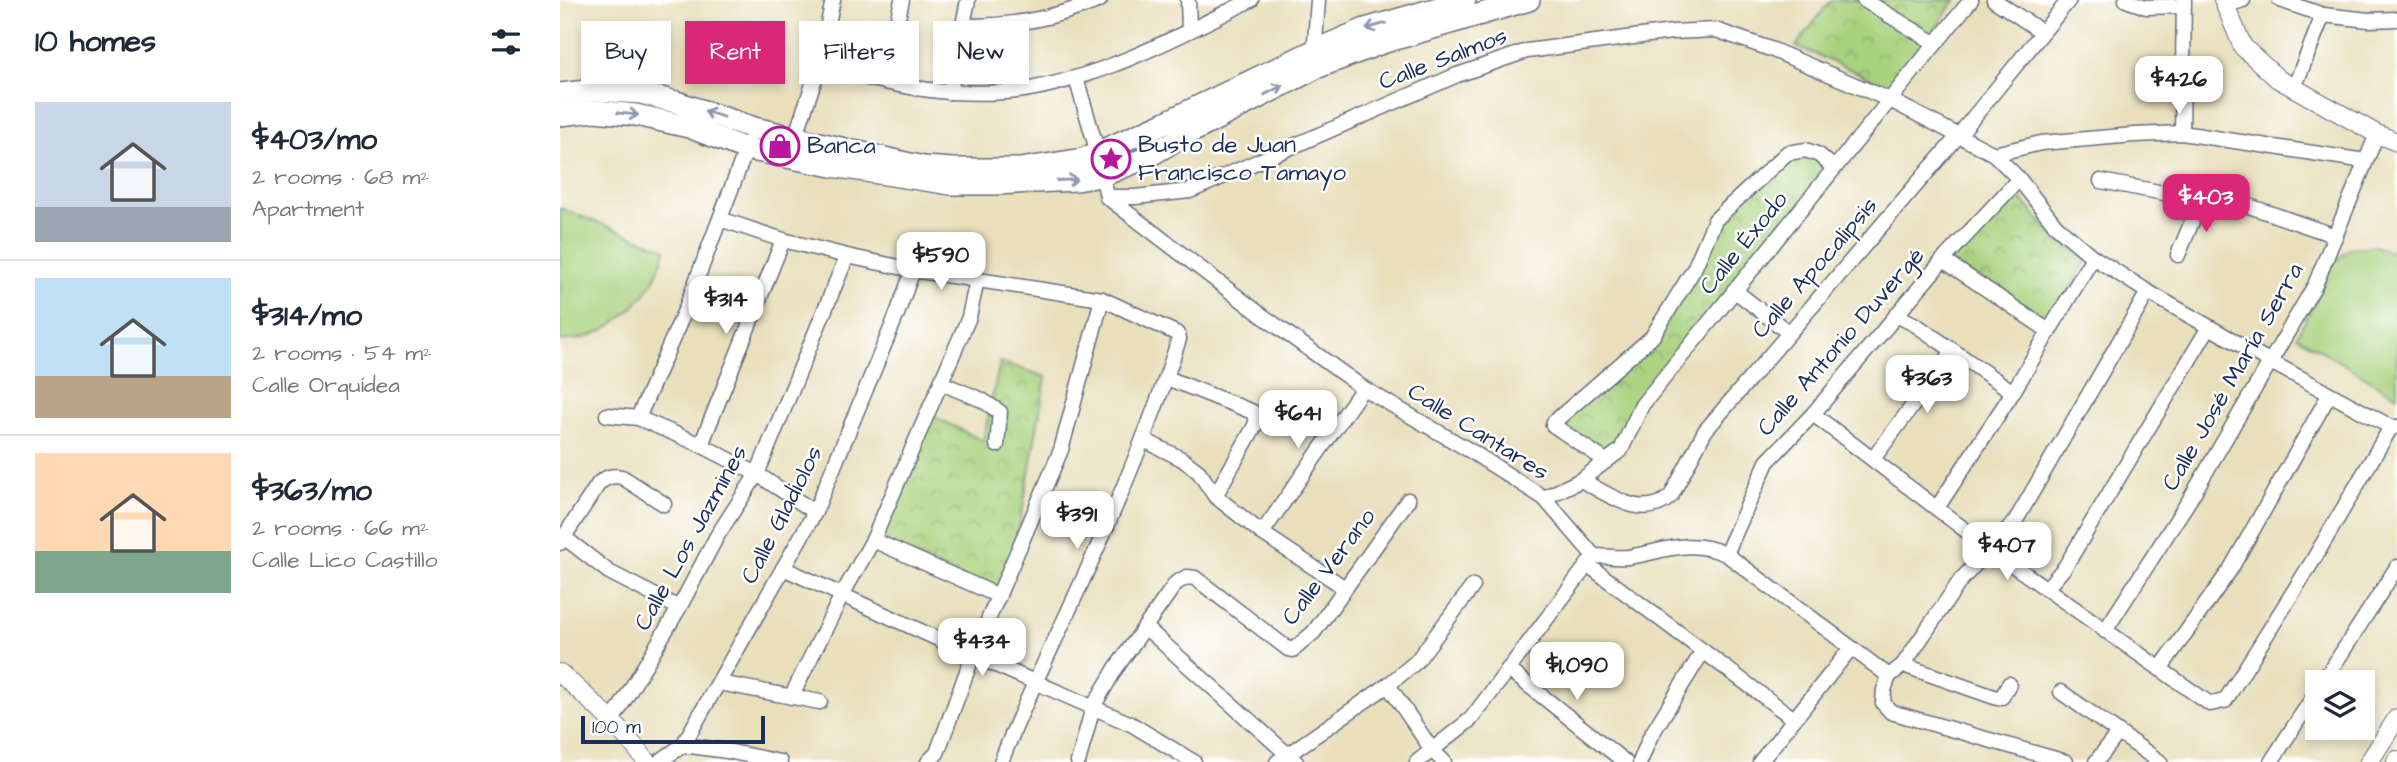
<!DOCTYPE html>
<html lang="en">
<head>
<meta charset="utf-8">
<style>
	:root { --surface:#fff; --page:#f2f2f3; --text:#1f2937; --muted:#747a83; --line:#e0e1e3; --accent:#db2777 }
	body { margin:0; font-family:"Architects Daughter",sans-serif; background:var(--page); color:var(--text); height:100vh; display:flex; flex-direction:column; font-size:26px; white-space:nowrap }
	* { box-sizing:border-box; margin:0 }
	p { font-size:23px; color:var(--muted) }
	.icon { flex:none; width:38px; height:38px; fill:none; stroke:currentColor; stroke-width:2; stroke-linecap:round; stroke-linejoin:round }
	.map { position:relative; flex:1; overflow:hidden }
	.drawer { display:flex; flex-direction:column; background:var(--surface); width:560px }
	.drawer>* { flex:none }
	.banner { position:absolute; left:21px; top:21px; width:665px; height:63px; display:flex; gap:14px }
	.tools { position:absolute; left:1745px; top:670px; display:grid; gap:14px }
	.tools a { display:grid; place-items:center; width:70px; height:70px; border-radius:0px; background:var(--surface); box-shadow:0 4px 10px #0003; font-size:35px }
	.scale { position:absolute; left:21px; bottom:18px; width:184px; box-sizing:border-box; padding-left:7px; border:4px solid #1b2f5e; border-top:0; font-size:19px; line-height:24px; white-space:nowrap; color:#1b2f5e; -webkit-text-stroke:5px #fff; paint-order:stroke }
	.price { position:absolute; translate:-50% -60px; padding:0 16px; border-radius:14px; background:#fff; color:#222; font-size:23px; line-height:46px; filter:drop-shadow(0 2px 4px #0008) }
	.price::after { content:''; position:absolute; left:50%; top:42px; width:21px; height:16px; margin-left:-10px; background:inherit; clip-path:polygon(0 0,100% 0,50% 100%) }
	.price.selected { background:var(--accent); color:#fff }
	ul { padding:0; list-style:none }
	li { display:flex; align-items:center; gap:21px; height:175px; padding:0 35px }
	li+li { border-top:2px solid var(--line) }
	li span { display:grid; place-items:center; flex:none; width:196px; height:140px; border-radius:0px; color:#555 }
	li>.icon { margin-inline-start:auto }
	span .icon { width:84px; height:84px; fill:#fffc; stroke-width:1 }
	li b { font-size:30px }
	h2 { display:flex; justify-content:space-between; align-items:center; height:84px; padding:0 35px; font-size:30px }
	.pill { padding:0 24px; border-radius:0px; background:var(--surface); box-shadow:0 4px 10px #0003; font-size:24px; line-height:63px }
	.pill.selected { background:var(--accent); color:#fff }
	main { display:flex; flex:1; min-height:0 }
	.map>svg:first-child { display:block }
	.grass { fill:#a9d27e; stroke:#62806e; stroke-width:2 }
	.park { fill:url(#park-crowns); stroke:#62806e; stroke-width:2 }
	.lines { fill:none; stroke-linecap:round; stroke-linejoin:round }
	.minor-casing { stroke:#636d7f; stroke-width:17 }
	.tertiary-casing { stroke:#636d7f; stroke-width:20 }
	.secondary-casing { stroke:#636d7f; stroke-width:24 }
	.minor { stroke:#fff; stroke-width:14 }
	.tertiary { stroke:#fff; stroke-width:18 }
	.secondary { stroke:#fff; stroke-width:21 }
	.oneway { stroke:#8d97ae }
	.labels { text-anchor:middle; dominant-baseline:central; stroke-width:5; stroke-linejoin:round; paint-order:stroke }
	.street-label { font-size:24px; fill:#1b2f5e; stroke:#fff }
	.poi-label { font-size:24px; fill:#1b2f5e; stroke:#fff; text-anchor:start }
</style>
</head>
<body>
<main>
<section class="drawer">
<h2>10 homes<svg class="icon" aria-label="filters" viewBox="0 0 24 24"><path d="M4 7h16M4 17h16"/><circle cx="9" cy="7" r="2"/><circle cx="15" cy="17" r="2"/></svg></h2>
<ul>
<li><span style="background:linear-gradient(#c9d6e8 75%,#9aa5b1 0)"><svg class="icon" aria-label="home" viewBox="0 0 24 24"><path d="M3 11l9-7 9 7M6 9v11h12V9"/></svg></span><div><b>$403/mo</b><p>2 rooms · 68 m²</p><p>Apartment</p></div></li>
<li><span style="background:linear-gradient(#bfe0f5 70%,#b9a48a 0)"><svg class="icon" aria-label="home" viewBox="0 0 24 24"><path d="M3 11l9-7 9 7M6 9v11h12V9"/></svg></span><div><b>$314/mo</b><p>2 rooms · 54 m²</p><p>Calle Orquídea</p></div></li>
<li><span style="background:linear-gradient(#ffd9b3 70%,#7fa58c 0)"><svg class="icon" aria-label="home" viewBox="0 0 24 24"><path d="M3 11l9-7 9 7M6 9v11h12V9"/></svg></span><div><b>$363/mo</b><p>2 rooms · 66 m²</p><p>Calle Lico Castillo</p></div></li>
</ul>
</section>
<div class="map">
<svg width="1837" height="762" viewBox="0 0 1837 762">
	<defs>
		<pattern id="park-crowns" width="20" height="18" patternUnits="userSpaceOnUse" patternTransform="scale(1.75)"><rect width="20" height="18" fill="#a9d27e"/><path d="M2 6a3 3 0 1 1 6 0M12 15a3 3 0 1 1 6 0" fill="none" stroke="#89ab6a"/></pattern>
	</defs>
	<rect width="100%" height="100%" fill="#fff"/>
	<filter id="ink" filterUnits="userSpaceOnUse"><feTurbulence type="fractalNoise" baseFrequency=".0143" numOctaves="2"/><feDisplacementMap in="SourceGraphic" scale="14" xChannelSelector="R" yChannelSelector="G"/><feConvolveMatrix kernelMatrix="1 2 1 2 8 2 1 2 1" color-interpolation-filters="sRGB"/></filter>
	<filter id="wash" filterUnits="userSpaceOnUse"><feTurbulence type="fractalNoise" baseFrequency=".00686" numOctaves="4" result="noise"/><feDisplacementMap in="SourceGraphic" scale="28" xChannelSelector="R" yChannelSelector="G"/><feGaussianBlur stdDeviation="1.57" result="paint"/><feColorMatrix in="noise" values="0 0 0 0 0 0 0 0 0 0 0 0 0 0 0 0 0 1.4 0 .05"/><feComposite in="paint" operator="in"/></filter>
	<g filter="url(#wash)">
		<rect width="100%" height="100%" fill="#e9dfbb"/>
		<g class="grass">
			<path d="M 0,208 L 106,249 C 102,261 98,274 91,285 C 72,314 37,343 0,340 Z"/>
			<polygon points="1815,246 1837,254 1837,396 1737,336 1772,265 1790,248"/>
		</g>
		<g class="park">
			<path d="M 1271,0 L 1396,0 C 1388,7 1386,13 1380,22 C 1366,45 1347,67 1328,86 L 1236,46 Z"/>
			<polygon points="1246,153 1271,169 1080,402 1060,448 1045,459 994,424 1094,339 1158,221 1229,156"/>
			<polygon points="1452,189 1491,233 1526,262 1487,327 1388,260"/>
			<polygon points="440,362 486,377 454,558 439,594 317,539 371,415 423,441"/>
		</g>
	</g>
	<g filter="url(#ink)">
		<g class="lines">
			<defs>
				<g id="minor">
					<polyline points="628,0 629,30"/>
					<polyline points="1304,0 1375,43"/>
					<polyline points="1434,0 1482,32"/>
					<polyline points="1566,0 1586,7 1623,6"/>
					<polyline points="1720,0 1763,15 1809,20 1837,19"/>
					<polyline points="1664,6 1683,0"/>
					<path d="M 402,26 C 454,26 492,19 540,0"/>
					<polyline points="754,56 758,0"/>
					<path d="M 259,66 C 301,76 345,89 389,92 C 413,93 440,94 464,90 C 544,77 619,36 691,0"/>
					<path d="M 516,78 L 538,153 L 547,197 L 700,314 L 803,388 L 914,453 L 984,498 L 1034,556 C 1045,556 1057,558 1068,557 C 1106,551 1128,538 1166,554 L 1329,676"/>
					<polyline points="324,81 342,0"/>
					<polyline points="1734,88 1763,15"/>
					<polyline points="390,92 408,0"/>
					<polyline points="1622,133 1624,0"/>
					<polyline points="235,138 259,66 273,0"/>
					<polyline points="1434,154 1481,143 1574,135 1622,133 1805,161"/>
					<polyline points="1541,181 1641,200 1654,194 1776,236"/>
					<polyline points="547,197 575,197 630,191 897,75 967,51 1112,32 1156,30 1213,50 1330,100 1434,154 1459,179 1496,226 1533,257 1588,292 1709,361 1831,427 1837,427"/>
					<path d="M 160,219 L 223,240 L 287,256 L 353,270 L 542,299 L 618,334 L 619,339 C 590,429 553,515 513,601 C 489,654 462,707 441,762"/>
					<polyline points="1618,255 1641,200"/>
					<polyline points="1383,260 1489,331"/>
					<polyline points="1174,290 1229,333"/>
					<polyline points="1336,315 1356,325 1453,392"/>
					<polyline points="607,378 693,412 697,422 655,496"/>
					<polyline points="381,383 422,400 440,412 437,445"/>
					<polyline points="1253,414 1430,549 1650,704 1665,701 1752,562 1831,427"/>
					<polyline points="47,415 78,418 141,445 197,474 255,512"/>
					<polyline points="78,418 126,308 189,142"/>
					<polyline points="584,440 622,459 639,472 655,496 702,533 785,588"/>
					<polyline points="141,445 223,240"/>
					<polyline points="1313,459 1393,351"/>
					<polyline points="1046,461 993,425 994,422 1092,337 1134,269 1155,220 1227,153 1246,150 1259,155 1274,168"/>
					<path d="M 1021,480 C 1048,494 1083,522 1111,496 L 1145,431 L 1399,135 L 1509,0"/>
					<polyline points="984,498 1021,480 1061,450 1082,405 1411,0"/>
					<polyline points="1377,508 1453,392 1533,257"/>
					<polyline points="702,533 803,388"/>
					<polyline points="5,538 49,572 119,608"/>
					<polyline points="313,540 439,596"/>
					<path d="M 0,543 L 39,483 C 47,477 52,475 62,477 L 104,504"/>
					<polyline points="1166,554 1207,462 1253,414 1383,260 1459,179"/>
					<polyline points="1028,565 1234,719"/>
					<polyline points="223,568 413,655 571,724 634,762"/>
					<polyline points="1486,589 1505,567 1649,327"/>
					<polyline points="585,627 736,762"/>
					<polyline points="1545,631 1630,499 1755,285 1817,134"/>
					<polyline points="1343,665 1437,698 1442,697 1449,684"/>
					<polyline points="948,669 1065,762"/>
					<polyline points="1600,669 1670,570 1769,395"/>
					<polyline points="1329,676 1343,665 1400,581 1456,520 1588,292"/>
					<polyline points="1329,676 1324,690 1323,703 1331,712 1506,762"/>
					<polyline points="1763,682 1837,567"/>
					<polyline points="159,683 260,702"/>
					<polyline points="828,685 872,750 884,762"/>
					<polyline points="1501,692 1600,762"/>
					<polyline points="231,697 282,595 313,540 409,317 417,280"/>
					<polyline points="52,721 119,608 157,536 197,474 287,256"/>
					<polyline points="123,745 167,751 220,762"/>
					<polyline points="99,762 123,745 255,512 337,314 353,270"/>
					<polyline points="368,762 377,753 413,655 501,450 542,299"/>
					<polyline points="518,762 533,707 556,668 616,583 627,577 635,578 728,649 733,650 754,632 848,500"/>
					<polyline points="717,762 828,685 856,662 913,586"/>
					<polyline points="857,762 911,719 1034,556"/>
					<polyline points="1080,762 1090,737 1143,651"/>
					<polyline points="1200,762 1291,648"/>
					<polyline points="1536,762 1558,733"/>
					<polyline points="1711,762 1757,691"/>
				</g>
				<g id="tertiary">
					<polyline points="1663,0 1683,47 1718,79 1817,134 1837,142"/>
					<path d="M 0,673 C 31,701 62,728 87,762"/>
					<polyline points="1809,762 1837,718"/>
					<polyline points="1836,762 1837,760"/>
				</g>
				<g id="secondary">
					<polyline points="0,94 35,90 81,93 116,102 194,128 363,167 393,169 460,169 523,159 606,122 753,51 805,29 905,0"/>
					<polyline points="0,115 34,111 76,115 129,127 186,149 272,166 391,184 434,184 517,180 541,176 586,158 618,139 756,68 822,43 969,0"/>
				</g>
			</defs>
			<use href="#minor" class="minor-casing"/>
			<use href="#tertiary" class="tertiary-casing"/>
			<use href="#secondary" class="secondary-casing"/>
			<use href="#minor" class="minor"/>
			<use href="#tertiary" class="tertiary"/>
			<use href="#secondary" class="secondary"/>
		</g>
		<defs><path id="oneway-shaft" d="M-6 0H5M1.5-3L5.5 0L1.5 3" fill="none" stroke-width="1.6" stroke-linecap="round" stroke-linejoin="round" transform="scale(1.75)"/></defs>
		<g class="oneway">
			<use href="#oneway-shaft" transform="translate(816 26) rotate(164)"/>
			<use href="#oneway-shaft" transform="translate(714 90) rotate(-27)"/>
			<use href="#oneway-shaft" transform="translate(68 114) rotate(6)"/>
			<use href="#oneway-shaft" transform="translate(154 114) rotate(-162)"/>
			<use href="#oneway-shaft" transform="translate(507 180) rotate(-3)"/>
		</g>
	</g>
	<defs>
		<symbol id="shop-ring" viewBox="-11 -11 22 22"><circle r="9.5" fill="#fff" stroke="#b5179e" stroke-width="1.5"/><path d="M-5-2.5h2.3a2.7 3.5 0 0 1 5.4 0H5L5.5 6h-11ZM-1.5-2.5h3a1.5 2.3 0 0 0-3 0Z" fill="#b5179e"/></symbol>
		<symbol id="sight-ring" viewBox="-11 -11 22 22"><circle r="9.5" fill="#fff" stroke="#b5179e" stroke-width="1.5"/><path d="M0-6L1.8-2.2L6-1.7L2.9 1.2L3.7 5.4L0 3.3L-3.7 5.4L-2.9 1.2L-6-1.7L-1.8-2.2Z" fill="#b5179e"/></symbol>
	</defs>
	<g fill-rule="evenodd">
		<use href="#shop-ring" x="198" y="124" width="44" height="44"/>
		<use href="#sight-ring" x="529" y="137" width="44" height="44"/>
	</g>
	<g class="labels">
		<g class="street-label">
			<text transform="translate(883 59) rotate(-21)">Calle Salmos</text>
			<text transform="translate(1184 243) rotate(-51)">Calle Éxodo</text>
			<text transform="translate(1255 268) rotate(-49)">Calle Apocalipsis</text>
			<text transform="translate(1281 342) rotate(-49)">Calle Antonio Duvergé</text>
			<text transform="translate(1673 377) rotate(-60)">Calle José María Serra</text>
			<text transform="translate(918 432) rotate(32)">Calle Cantares</text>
			<text transform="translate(222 515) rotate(-63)">Calle Gladiolos</text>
			<text transform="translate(131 538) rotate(-61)">Calle Los Jazmines</text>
			<text transform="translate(769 567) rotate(-53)">Calle Verano</text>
		</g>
		<g class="poi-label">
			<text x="578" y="145">Busto de Juan<tspan x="578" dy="28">Francisco Tamayo</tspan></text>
			<text x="247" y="146">Banca</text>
		</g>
	</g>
</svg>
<div class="tools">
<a><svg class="icon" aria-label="layers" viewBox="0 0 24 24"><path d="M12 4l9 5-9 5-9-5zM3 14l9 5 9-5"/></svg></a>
</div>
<div class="scale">100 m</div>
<b class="price" style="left:1619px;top:116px">$426</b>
<b class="price selected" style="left:1646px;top:234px">$403</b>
<b class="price" style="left:381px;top:292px">$590</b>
<b class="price" style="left:166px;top:336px">$314</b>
<b class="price" style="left:1367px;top:415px">$363</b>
<b class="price" style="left:738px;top:450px">$641</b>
<b class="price" style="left:517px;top:551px">$391</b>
<b class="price" style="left:1447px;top:582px">$407</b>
<b class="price" style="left:422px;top:678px">$434</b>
<b class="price" style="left:1017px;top:702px">$1,090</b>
<div class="banner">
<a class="pill">Buy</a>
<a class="pill selected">Rent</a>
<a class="pill">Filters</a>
<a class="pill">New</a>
</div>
</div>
</main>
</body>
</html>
